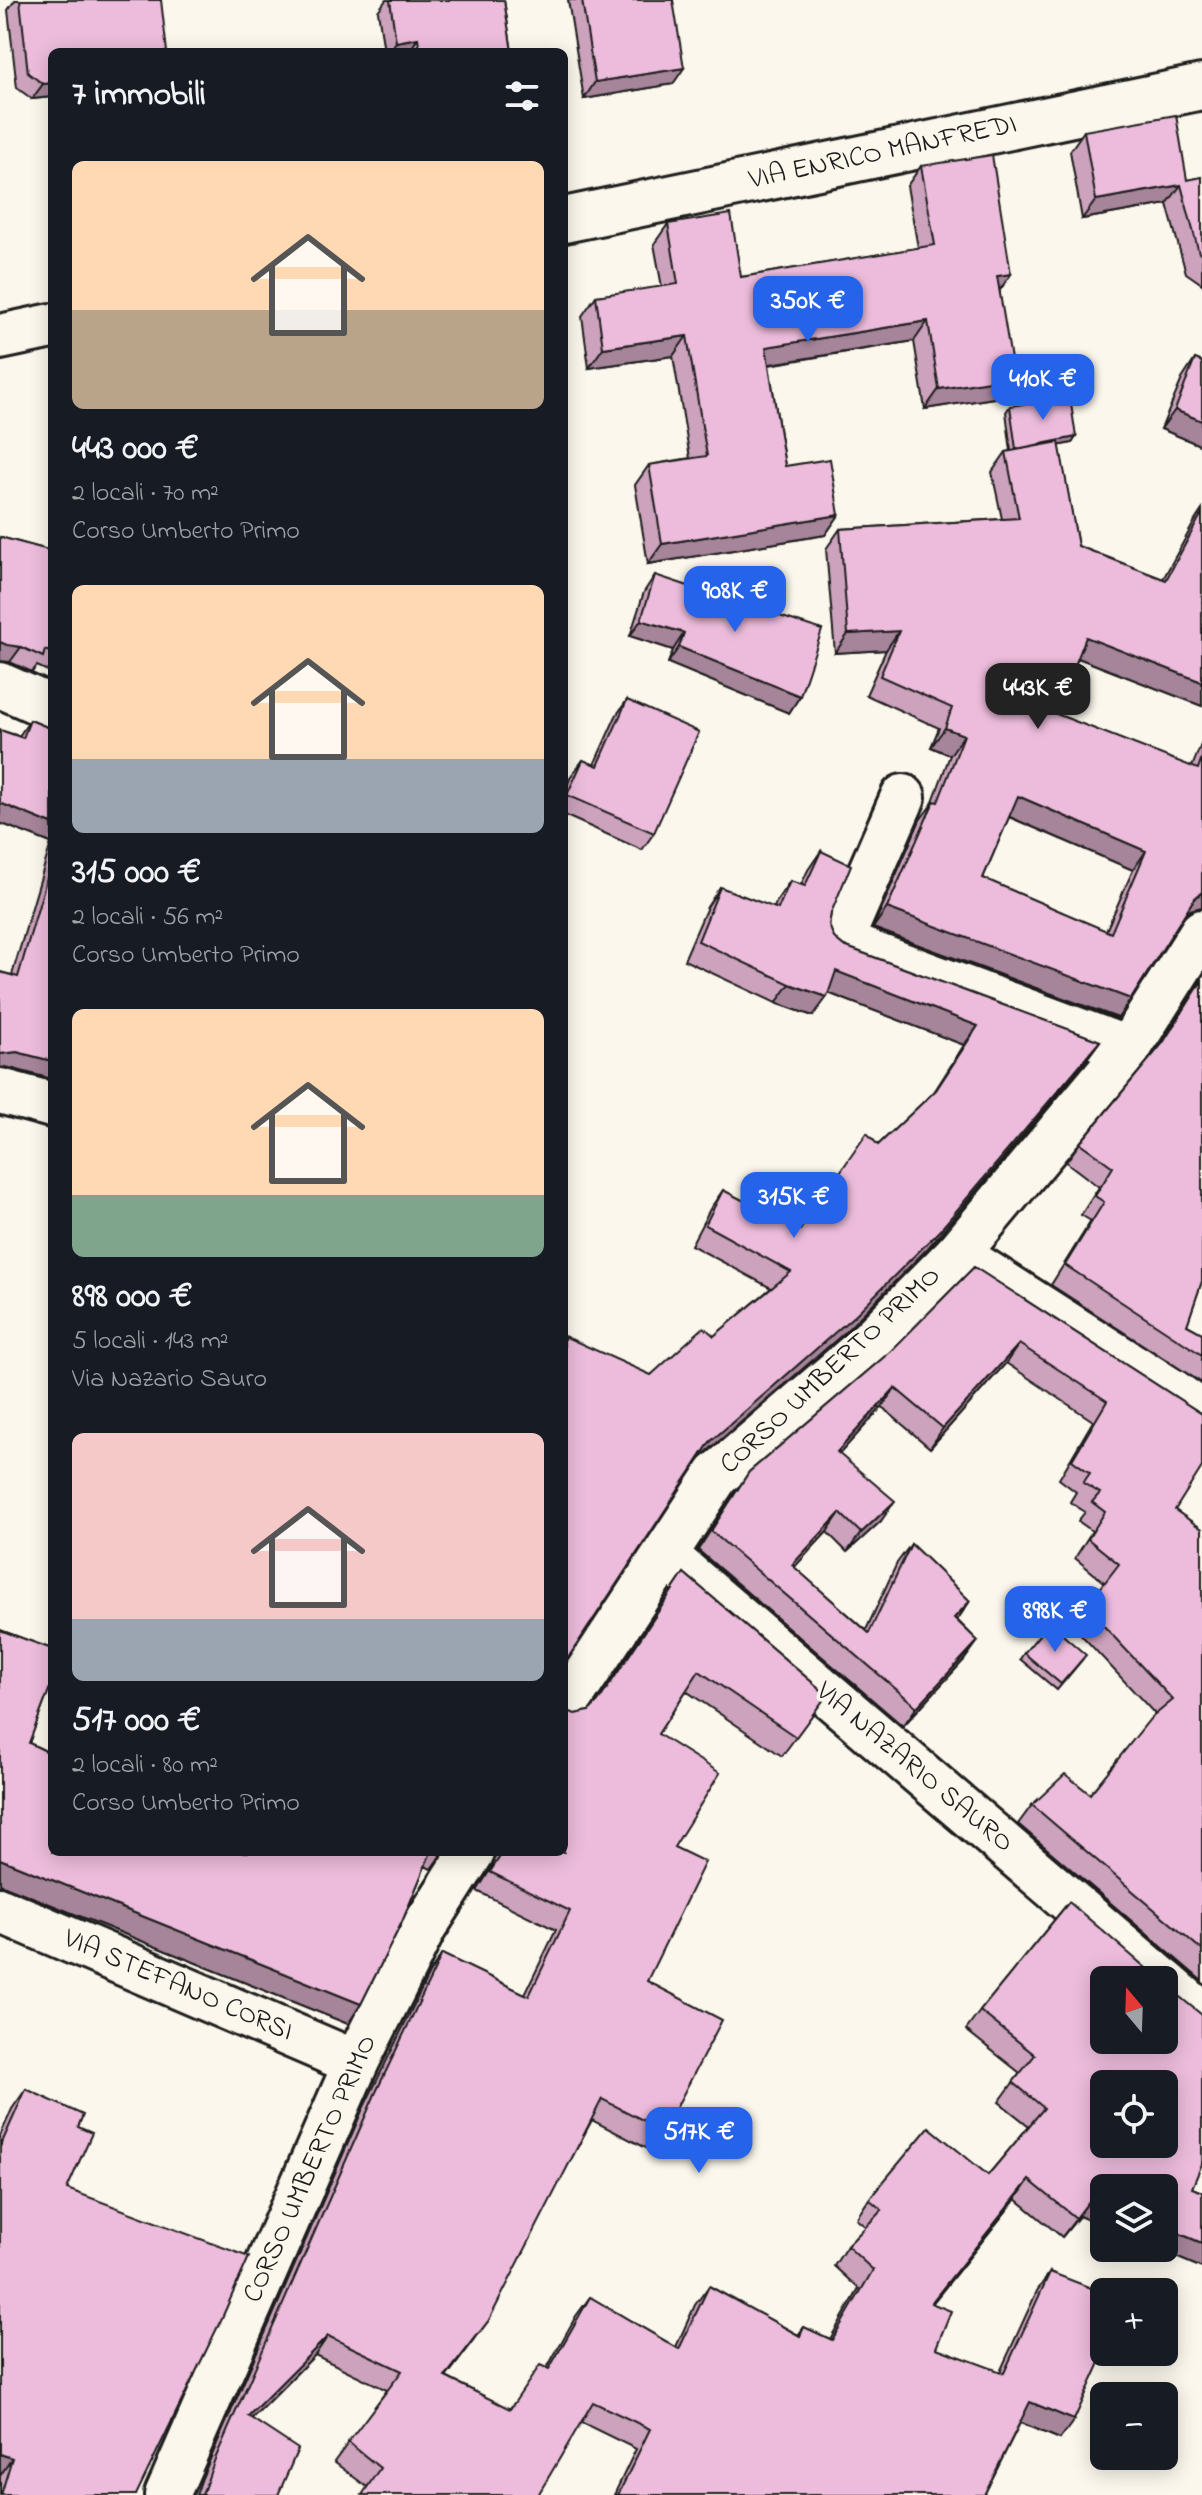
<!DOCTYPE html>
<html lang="it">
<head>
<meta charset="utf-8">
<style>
	:root { --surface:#171b24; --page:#242831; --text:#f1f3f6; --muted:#9ea1a6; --accent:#2563eb }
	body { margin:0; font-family:"Indie Flower",sans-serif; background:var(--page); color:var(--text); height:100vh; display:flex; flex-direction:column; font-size:30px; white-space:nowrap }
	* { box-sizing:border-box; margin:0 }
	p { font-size:26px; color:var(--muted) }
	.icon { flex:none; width:44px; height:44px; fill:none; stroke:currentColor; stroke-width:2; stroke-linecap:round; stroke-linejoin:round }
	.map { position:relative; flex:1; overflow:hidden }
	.sheet { position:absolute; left:48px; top:48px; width:520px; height:1808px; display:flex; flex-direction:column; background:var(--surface); border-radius:12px; box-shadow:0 4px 20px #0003 }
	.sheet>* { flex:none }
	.needle { width:52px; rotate:341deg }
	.tools { position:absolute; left:1090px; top:1966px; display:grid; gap:16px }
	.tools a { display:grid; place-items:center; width:88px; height:88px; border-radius:12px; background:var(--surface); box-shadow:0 4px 20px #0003; font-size:40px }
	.price { position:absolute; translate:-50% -68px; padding:0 18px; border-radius:16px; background:var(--accent); color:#fff; font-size:26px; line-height:52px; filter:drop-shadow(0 2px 4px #0008) }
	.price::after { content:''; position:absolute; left:50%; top:48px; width:24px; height:18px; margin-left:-12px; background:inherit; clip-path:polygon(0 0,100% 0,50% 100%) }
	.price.selected { background:#222; color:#fff }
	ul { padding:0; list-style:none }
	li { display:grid; align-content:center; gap:16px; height:424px; padding:0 24px }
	li span { display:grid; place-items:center; height:248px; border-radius:12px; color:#555 }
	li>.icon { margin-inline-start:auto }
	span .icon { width:144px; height:144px; fill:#fffc; stroke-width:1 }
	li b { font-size:34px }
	h2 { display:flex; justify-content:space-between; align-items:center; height:96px; padding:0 24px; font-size:34px }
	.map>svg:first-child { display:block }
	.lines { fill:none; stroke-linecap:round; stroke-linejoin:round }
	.minor-casing { stroke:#1c1c1c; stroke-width:50 }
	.minor { stroke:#fbf7ec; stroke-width:44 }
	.wall { fill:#cca2bd; stroke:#1c1c1c; stroke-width:2; fill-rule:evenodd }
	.shaded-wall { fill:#a6849a; stroke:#1c1c1c; stroke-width:2 }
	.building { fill:#edbcdc; stroke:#1c1c1c; stroke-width:2; fill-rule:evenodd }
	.labels { text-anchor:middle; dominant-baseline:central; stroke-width:7; stroke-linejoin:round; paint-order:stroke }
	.street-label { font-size:28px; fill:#1c1c1c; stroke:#fbf7ec }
</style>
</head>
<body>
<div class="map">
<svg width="1202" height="2495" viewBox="0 0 1202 2495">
	<rect width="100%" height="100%" fill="#fbf7ec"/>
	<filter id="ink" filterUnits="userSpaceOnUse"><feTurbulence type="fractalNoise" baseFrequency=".0125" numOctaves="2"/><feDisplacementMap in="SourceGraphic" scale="16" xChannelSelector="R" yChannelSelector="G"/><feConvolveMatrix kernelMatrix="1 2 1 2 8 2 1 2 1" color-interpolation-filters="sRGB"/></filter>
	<g filter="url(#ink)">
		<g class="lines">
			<defs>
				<g id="minor">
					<polyline points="564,220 1202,87"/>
					<polyline points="0,337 52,326"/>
					<polyline points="0,685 52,708"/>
					<polyline points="903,797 840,942 1128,1049"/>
					<polyline points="0,1091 52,1105"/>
					<polyline points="957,1254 1173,1392 1202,1413"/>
					<polyline points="665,1555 1162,1980"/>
					<polyline points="564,1708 717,1475 860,1352 957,1254 1128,1049 1202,932"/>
					<polyline points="0,1910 356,2063"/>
					<polyline points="1164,1981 1202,2014"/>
					<polyline points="167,2495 356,2063 423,1929 472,1852"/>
				</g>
			</defs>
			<use href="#minor" class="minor-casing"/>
			<use href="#minor" class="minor"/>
		</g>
		<g class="wall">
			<polygon points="15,0 161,0 52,52 52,97 32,99 17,88 8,10"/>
			<polygon points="386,0 504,0 512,52 384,52 378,11"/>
			<polygon points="568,0 673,0 673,84 584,99"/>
			<polygon points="1084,131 1187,180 1202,177 1202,284 1186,273 1167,204 1082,219 1070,151"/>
			<polygon points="921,166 1011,274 1000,290 1000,397 925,409 914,341 769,365 785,466 839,515 825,535 648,564 635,485 649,465 690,458 673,356 589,368 582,316 596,296 662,287 654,244 668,224 741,277 918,248 907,186"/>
			<polygon points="1195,359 1202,362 1202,446 1161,429 1182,379"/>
			<path d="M 1010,406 L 1076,437 L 1072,443 L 1059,445 L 1078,546 L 1163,579 L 1196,519 L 1202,510 L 1202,706 L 1078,658 L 1056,714 L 1192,767 L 1202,742 L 1202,907 L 1190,910 L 1184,916 L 1118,1018 L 873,928 L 920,820 L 932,804 L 950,755 L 931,747 L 939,728 L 866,695 L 886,650 L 835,653 L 826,549 L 840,529 L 1002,519 L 992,472 L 1006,452 L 1011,451 L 1006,412 ZM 1009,817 L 1133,870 L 1106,931 L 983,878 Z"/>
			<polygon points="0,537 52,551 52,673 37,666 32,672 10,662 0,661"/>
			<polygon points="655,575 800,696 789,713 668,663 673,650 630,636 644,592"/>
			<polygon points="627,700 654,833 642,850 564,815 564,793 571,776 583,760 594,765 616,716"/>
			<polygon points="30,720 52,729 52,1079 6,1067 0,1068 0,972 12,975 51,843 0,823 0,730 19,736"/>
			<polygon points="821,851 831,913 829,925 834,938 844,946 1100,1041 1086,1060 928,1248 843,1334 698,1459 651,1375 714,1336 771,1288 691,1245 710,1209 723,1190 800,1230 878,1145 934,1092 964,1045 828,993 813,1016 776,1003 684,960 707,907 720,887 774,908 777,900 790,881 801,885 808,870"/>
			<polygon points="1202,979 1202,1281 1187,1325 1202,1333 1202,1383 1051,1285 1091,1221 1081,1215 1099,1187 1066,1162 1080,1143 1157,1050"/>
			<polygon points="974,1267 1202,1414 1175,1510 1202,1529 1202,1981 1018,1824 1032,1805 1090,1794 1155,1714 1073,1626 1105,1583 1075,1558 1092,1531 1078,1521 1085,1512 1070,1502 1076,1492 1059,1479 1093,1421 1006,1363 930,1448 882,1407 839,1454 881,1521 847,1552 827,1532 794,1567 866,1630 897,1563 911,1544 970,1601 957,1620 978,1641 964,1660 903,1726 698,1550 749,1472 890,1352"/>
			<polygon points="684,1573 827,1695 782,1756 686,1691 658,1734 674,1847 647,1981 664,2131 650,2150 592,2120 475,2339 446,2377 509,2409 547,2368 576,2316 590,2297 676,2347 695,2305 709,2286 798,2335 804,2327 830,2339 859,2289 834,2266 847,2246 866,2227 856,2219 869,2199 988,2175 1029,2126 999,2102 1020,2073 966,2030 980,2011 1069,1902 1192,2188 1202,2192 1202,2268 1155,2248 1164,2248 1104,2188 1104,2226 1079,2216 1062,2237 1016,2199 932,2304 936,2348 1000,2372 1037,2291 1050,2272 1060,2439 1020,2423 984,2495 614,2495 636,2449 581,2422 367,2487 334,2462 387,2390 315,2355 251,2419 278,2495 196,2495 202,2478 362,2111 429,1974 442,1954 525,1994 556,1930 477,1891 493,1865 496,1852 564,1852 575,1714 589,1711 596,1704"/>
			<polygon points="0,1630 52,1649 52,1682 29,1743 52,1754 52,1852 443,1852 431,1869 425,1866 402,1922 361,2004 348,2024 0,1884"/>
			<polygon points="1024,1653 1082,1660 1057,1690 1020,1659"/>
			<polygon points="26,2089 78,2127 67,2189 136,2495 0,2495 0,2136 12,2109"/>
		</g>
		<g class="shaded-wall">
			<polygon points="418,38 409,52 389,52 396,42"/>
			<polygon points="684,68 673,84 584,99 595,82"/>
			<polygon points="52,83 52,97 32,99 43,84"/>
			<polygon points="1181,185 1167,204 1082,219 1096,200"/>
			<polygon points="1011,274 997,294 997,276"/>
			<polygon points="928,321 914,341 752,367 766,347"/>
			<polygon points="687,336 673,356 589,368 603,348"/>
			<polygon points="1014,377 1000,397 925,409 939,389"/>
			<polygon points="1175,410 1202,421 1202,446 1161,429"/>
			<polygon points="1076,437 1072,443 1012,455 1016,449"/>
			<polygon points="839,515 825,535 648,564 662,544"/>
			<polygon points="641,620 684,633 673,650 630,636"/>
			<polygon points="899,631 886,650 835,653 848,634"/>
			<polygon points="1086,637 1202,682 1202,706 1073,656"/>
			<polygon points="0,642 21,647 10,662 0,661"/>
			<polygon points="679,647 800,696 789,713 668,663"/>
			<polygon points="945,728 964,735 950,755 931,747"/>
			<polygon points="1018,796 1146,851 1133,870 1005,815"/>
			<polygon points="0,803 52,824 52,841 51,843 0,823"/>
			<polygon points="1202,892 1202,907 1190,910 1181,919 1194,899"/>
			<polygon points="887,908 1131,999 1118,1018 873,928"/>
			<polygon points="836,971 978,1026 964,1045 823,991"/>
			<polygon points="790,984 827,997 813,1016 776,1003"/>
			<polygon points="1100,1041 1086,1060 928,1248 843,1334 696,1461 710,1442"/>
			<polygon points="17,1052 52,1061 52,1079 6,1067 0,1068 0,1054"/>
			<polygon points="1019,1344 1006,1363 930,1448 943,1428"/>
			<polygon points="895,1388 882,1407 824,1471 837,1452"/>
			<polygon points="895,1501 881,1521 847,1552 861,1533"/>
			<polygon points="840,1513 827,1532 779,1584 792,1565"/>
			<polygon points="970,1601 957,1620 954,1618"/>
			<polygon points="978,1641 964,1660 903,1726 917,1707"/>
			<polygon points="0,1859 361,2004 348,2024 0,1884"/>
			<polygon points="1029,2180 1016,2199 917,2322 931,2303"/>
			<polygon points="1093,2196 1104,2201 1104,2226 1079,2216 1062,2237"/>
			<polygon points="1164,2227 1202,2243 1202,2268 1155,2248 1164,2248"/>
			<polygon points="489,2320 475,2339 432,2396 445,2377"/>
			<polygon points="328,2336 315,2355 234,2436 248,2416"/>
			<polygon points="1030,2402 1074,2420 1060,2439 1017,2421"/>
			<polygon points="0,2454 12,2458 0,2476"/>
		</g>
		<g class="building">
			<polygon points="20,0 161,0 167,52 52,52 52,83 43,84 28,73"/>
			<polygon points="390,0 504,0 512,52 420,52 418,38 396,42"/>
			<polygon points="582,0 673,0 684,68 595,82"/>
			<polygon points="1176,115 1187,180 1202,177 1202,255 1199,253 1181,185 1096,200 1084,131"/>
			<polygon points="992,155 1011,274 997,276 1014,377 939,389 928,321 766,347 785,466 830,459 839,515 662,544 649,465 707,456 687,336 603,348 596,296 678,284 668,224 731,214 741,277 935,245 921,166"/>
			<polygon points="1195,359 1202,362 1202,421 1175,410"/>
			<polygon points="1070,397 1076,437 1016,449 1010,406"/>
			<path d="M 1059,442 L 1078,546 L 1166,580 L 1202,513 L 1202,682 L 1086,637 L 1056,714 L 1198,769 L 1202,757 L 1202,892 L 1194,899 L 1131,999 L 887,908 L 934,801 L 938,802 L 964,735 L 945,728 L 952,708 L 880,676 L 899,631 L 848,634 L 840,529 L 1019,518 L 1006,452 ZM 1018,796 L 1146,851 L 1111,933 L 983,878 Z"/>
			<polygon points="0,537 52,551 52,653 45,650 43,657 21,647 7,645 0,642"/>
			<polygon points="655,575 822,630 800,696 679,647 684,633 641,620"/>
			<polygon points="627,700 699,732 654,833 567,795 583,760 598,766"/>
			<polygon points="30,720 52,729 52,824 0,803 0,730 23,738"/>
			<polygon points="821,851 851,865 831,913 829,925 834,938 844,946 1100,1041 941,1229 856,1314 710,1442 564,1664 564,1336 651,1375 704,1327 714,1336 791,1272 705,1225 723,1190 800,1230 867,1133 878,1145 936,1090 978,1026 836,971 827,997 790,984 698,941 720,887 778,909 790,881 805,886"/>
			<polygon points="52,860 52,1061 17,1052 0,1054 0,972 18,977"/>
			<polygon points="1202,981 1202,1281 1187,1325 1202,1333 1202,1355 1065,1265 1104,1202 1095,1196 1113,1167 1080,1143 1163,1043"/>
			<polygon points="974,1267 1202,1414 1202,1467 1175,1510 1202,1529 1202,1950 1032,1805 1065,1774 1090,1794 1150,1719 1173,1700 1086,1607 1119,1564 1088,1539 1105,1512 1092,1502 1100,1493 1083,1483 1090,1473 1072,1460 1107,1401 1019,1344 943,1428 895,1388 837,1452 895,1501 861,1533 840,1513 792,1565 869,1633 911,1544 970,1601 954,1618 978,1641 917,1707 711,1531 749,1472 890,1352"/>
			<path d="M 684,1573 L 827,1695 L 796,1737 L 699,1671 L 658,1734 L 720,1773 L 674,1847 L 705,1862 L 647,1981 L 722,2020 L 664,2131 L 602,2099 L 489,2320 L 445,2377 L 510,2409 L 540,2365 L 549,2369 L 590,2297 L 679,2349 L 709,2286 L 800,2336 L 804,2327 L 832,2340 L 873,2270 L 847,2246 L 882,2210 L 869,2199 L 929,2127 L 988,2175 L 1044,2108 L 1013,2082 L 1035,2055 L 980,2011 L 1069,1902 L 1160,1980 L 1104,1980 L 1104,2040 L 1164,2040 L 1164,1984 L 1202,2015 L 1202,2164 L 1192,2188 L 1202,2192 L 1202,2243 L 1164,2227 L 1164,2188 L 1104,2188 L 1104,2201 L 1093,2196 L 1076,2218 L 1029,2180 L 931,2303 L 951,2311 L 936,2348 L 1004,2373 L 1050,2272 L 1104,2293 L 1104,2352 L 1105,2352 L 1074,2420 L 1030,2402 L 984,2495 L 618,2495 L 650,2429 L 593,2402 L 538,2495 L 362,2495 L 380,2468 L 348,2442 L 402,2371 L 328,2336 L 248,2416 L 298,2449 L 278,2495 L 202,2495 L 215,2459 L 376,2092 L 442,1954 L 529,1996 L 570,1911 L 490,1872 L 503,1852 L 564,1852 L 564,1709 L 575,1714 L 589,1711 L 598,1702 ZM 1104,2084 L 1164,2084 L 1164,2144 L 1104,2144 Z"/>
			<polygon points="1049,1623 1086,1655 1061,1684 1024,1653"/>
			<polygon points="0,1630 52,1649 52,1682 29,1743 52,1754 52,1852 431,1852 402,1922 361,2004 0,1859"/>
			<polygon points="26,2089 83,2115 78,2127 92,2133 67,2189 249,2257 221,2320 136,2495 1,2495 12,2458 0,2454 0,2147"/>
		</g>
	</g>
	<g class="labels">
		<g class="street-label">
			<text transform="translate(883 153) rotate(-12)">VIA ENRICO MANFREDI</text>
			<text transform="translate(831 1371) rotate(-43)">CORSO UMBERTO PRIMO</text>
			<text transform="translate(914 1768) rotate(40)">VIA NAZARIO SAURO</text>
			<text transform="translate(178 1986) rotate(23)">VIA STEFANO CORSI</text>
			<text transform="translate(311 2169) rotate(-66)">CORSO UMBERTO PRIMO</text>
		</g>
	</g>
</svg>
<div class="tools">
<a><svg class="needle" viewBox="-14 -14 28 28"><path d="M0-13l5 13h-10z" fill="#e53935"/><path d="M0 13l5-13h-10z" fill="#9ea1a6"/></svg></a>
<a><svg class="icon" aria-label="locate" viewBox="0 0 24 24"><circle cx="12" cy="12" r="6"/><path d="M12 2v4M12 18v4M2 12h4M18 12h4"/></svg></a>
<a><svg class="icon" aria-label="layers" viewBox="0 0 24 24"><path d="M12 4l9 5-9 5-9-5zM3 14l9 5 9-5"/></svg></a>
<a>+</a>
<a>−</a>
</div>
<b class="price" style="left:808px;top:344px">350K €</b>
<b class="price" style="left:1043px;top:422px">410K €</b>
<b class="price" style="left:735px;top:634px">908K €</b>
<b class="price selected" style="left:1038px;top:731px">443K €</b>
<b class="price" style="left:794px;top:1240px">315K €</b>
<b class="price" style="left:1055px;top:1654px">898K €</b>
<b class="price" style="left:699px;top:2175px">517K €</b>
<section class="sheet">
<h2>7 immobili<svg class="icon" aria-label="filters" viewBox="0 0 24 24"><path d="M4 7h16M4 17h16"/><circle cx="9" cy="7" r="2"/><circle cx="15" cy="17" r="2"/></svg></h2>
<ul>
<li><span style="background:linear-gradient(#ffd9b3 60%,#b9a48a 0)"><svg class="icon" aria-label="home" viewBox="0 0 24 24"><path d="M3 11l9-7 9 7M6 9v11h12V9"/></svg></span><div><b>443 000 €</b><p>2 locali · 70 m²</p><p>Corso Umberto Primo</p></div></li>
<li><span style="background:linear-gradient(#ffd9b3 70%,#9aa5b1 0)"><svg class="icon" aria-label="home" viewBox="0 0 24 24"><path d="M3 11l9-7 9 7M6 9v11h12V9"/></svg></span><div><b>315 000 €</b><p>2 locali · 56 m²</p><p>Corso Umberto Primo</p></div></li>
<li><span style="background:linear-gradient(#ffd9b3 75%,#7fa58c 0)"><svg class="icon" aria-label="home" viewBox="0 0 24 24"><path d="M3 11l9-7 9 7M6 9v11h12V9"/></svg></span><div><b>898 000 €</b><p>5 locali · 143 m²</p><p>Via Nazario Sauro</p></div></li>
<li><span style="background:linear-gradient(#f6c9c9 75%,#9aa5b1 0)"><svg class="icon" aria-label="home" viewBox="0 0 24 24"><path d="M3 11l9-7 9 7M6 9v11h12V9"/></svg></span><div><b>517 000 €</b><p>2 locali · 80 m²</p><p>Corso Umberto Primo</p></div></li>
</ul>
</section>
</div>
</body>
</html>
